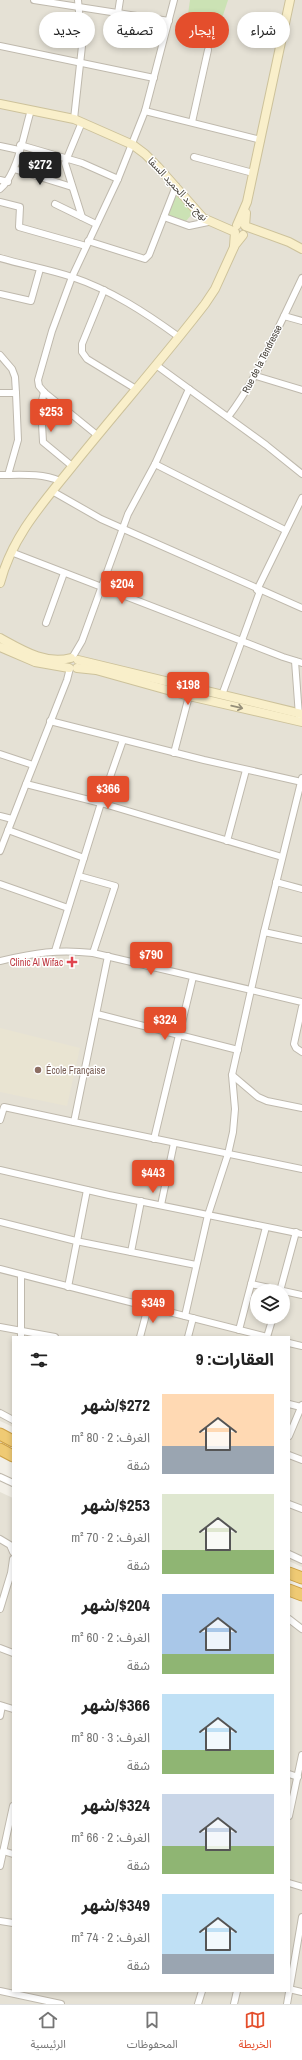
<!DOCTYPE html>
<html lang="ar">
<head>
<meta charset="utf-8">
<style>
	:root { --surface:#fff; --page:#f6f6f6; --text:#222; --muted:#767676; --line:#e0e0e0; --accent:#e44e2c }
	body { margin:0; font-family:"Archivo Narrow","Noto Sans Arabic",sans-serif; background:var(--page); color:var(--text); direction:rtl; height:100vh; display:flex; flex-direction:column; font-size:15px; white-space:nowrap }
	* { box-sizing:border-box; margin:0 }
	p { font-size:13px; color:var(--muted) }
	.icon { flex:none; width:22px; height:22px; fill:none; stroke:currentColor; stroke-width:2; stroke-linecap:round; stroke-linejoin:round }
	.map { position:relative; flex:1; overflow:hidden; direction:ltr }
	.drawer { position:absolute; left:12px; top:1336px; width:278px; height:656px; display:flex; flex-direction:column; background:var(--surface); border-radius:0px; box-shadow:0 2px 6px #0003; direction:rtl }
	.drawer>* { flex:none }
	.banner { position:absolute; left:12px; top:12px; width:278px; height:36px; direction:rtl; display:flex; gap:8px }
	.tools { position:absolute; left:250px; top:1284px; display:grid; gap:8px }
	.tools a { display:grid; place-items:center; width:40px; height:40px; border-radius:50%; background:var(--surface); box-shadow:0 2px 6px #0003; font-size:20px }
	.price { position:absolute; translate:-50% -34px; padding:0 9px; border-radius:4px; background:var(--accent); color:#fff; font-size:13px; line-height:26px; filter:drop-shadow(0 1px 2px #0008) }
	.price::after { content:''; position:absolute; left:50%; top:24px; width:12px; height:9px; margin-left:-6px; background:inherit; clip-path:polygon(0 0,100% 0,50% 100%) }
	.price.current { background:#222; color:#fff }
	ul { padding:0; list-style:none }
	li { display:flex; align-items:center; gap:12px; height:100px; padding:0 16px }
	li span { display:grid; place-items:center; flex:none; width:112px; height:80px; border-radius:0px; color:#555 }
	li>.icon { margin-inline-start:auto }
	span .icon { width:48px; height:48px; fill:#fffc; stroke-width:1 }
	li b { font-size:17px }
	h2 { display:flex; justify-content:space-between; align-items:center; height:48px; padding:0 16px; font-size:17px }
	.pill { padding:0 14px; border-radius:18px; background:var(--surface); box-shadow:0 2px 6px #0003; font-size:14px; line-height:36px }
	.pill.current { background:var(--accent); color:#fff }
	.tab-bar { display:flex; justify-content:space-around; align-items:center; height:56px; border-top:1px solid var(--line); background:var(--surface); font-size:11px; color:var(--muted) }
	.tab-bar a { display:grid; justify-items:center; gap:2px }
	.tab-bar .current { color:var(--accent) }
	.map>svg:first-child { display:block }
	.residential { fill:#e5e1d5; fill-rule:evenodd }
	.education { fill:#e9e4d2 }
	.green { fill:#cbe2b4 }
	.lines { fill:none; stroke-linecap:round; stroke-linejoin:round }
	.street-casing { stroke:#bfb9ad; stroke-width:8 }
	.secondary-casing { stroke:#cdc29b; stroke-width:10 }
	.highway-casing { stroke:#cda045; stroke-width:13 }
	.street { stroke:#fff; stroke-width:6 }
	.secondary { stroke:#f9efca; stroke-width:8 }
	.highway { stroke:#efca74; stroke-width:11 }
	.oneway { stroke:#958e79 }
	.health-dot { fill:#e0444e; stroke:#fff; stroke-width:1.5 }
	.education-dot { fill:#8d6e63; stroke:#fff; stroke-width:1.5 }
	.labels { text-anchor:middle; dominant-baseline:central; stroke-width:3; stroke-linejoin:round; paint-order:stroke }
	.street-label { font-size:10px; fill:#443f37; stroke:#fff }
	.health-label { font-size:10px; fill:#be3a42; stroke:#fff; text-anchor:end }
	.education-label { font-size:10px; fill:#785e54; stroke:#fff; text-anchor:start }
</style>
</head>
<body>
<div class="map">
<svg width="302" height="2004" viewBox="0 0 302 2004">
	<rect width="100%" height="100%" fill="#f2efe7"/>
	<g class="residential">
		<path d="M 0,0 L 302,0 L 302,1567 L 289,1561 L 289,1337 L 13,1337 L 13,1427 L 0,1421 ZM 257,1291 L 283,1291 L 283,1317 L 257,1317 Z"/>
		<polygon points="0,1492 13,1498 13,1991 289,1991 289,1620 302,1623 302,2004 0,2004"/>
	</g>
	<polygon class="education" points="0,1028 80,1048 67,1106 0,1092"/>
	<g class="green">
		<polygon points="190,0 228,0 213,46 185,36"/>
		<polygon points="176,195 193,213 186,221 168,215"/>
	</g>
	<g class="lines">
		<defs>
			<g id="street">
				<polyline points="34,0 169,21"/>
				<polyline points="118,13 120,0"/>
				<polyline points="0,46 154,78"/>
				<polyline points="145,111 261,140"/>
				<polyline points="74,119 82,46 78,0"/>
				<polyline points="192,122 208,50"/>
				<polyline points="20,145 82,163 118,179"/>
				<polyline points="0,146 19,150"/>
				<polyline points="194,157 253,173"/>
				<polyline points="14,169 72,187"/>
				<polyline points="0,180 8,182"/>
				<path d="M 0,189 C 18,174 24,132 31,110"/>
				<polyline points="0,202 20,207 19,227 86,246"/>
				<polyline points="55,204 96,224"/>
				<polyline points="82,217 65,163 82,122"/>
				<polyline points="164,217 189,226 208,222"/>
				<polyline points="88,241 145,259 149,255 176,186"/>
				<path d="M 0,258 C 24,265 48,269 72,277 C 111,290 146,313 179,337"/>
				<polyline points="104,290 82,344 82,352 87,359 136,389"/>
				<polyline points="0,294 31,301 40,269"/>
				<polyline points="284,316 302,278"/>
				<polyline points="0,355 12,369 15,377 16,393 18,440 8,475"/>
				<polyline points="156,365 266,445 302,474"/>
				<polyline points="256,376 302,390"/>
				<polyline points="44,392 41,405 43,442 72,466"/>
				<polyline points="0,393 16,393"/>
				<path d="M 228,417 C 253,384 266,353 284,316 L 302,321"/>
				<polyline points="97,435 44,392 39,386 38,380 52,331 72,277 118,179 145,111 174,0"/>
				<polyline points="155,464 285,530"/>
				<path d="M 0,475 C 21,475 41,473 60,481"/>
				<polyline points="52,491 101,519 302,608"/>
				<polyline points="11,552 283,657 302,663"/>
				<polyline points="257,590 302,498"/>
				<polyline points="46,623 64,573"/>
				<polyline points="72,658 82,641 128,514 155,464 189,389"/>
				<polyline points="295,661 299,716"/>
				<polyline points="222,695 260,591"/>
				<polyline points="50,721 204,760 302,782"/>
				<polyline points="174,753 189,696"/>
				<polyline points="0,754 33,765"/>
				<polyline points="26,784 67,680 70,668"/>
				<polyline points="0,816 12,819"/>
				<polyline points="8,830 84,858"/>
				<polyline points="227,841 246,770"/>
				<polyline points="0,851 26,784 101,803 282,857"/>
				<polyline points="79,876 115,886 93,953"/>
				<polyline points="276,882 302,889"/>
				<polyline points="0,884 68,908"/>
				<polyline points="264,932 302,778"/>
				<polyline points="55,951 101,803 123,740"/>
				<polyline points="108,956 74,1122 302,1169"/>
				<path d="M 0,961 C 35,953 57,949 93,953 L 302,1002"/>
				<polyline points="302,1007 294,1044 296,1048 302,1052"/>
				<polyline points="97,1014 238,1050"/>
				<polyline points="232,1075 258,1097 267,1101 302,1108"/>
				<polyline points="0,1120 4,1107 74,1122"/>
				<polyline points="154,1139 193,977"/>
				<polyline points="0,1170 109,1195 302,1234"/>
				<polyline points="161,1205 174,1143"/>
				<polyline points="0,1222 76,1241 196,1265"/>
				<polyline points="131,1252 141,1201"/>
				<polyline points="0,1269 267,1337 273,1317"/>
				<polyline points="21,1275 21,1337"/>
				<polyline points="251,1284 302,1295"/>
				<polyline points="68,1287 87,1190"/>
				<polyline points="280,1291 296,1232"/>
				<polyline points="185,1316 208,1215 228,1154 233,1132 235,1109 232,1075 264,932 302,940"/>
				<polyline points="0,1327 55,1337"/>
				<polyline points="239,1330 266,1227"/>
				<polyline points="140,1337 148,1307"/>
				<polyline points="188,1337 193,1318"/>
				<polyline points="289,1343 302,1346"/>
				<polyline points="289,1404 301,1407"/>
				<polyline points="0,1413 13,1420"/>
				<polyline points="289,1436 302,1405"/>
				<polyline points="289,1455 302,1460"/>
				<polyline points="0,1477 13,1483"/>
				<polyline points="289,1504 302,1509"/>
				<polyline points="0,1539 10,1545 13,1552"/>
				<polyline points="289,1554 302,1560"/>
				<polyline points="0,1609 11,1573 13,1559"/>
				<polyline points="289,1619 302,1629"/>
				<polyline points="0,1648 13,1653"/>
				<polyline points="0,1705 13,1709"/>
				<polyline points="0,1716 2,1706"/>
				<polyline points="289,1774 298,1777"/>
				<polyline points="289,1816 302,1755"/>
				<polyline points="3,1851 13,1854"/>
				<polyline points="0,1866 13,1806"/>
				<polyline points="289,1883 302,1887"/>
				<polyline points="0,1921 13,1923"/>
				<polyline points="289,1989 302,1992"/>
				<polyline points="0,1991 61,2004"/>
				<polyline points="198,2004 202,1991"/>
				<polyline points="234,2004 237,1991"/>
				<polyline points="287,2004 302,1917"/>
			</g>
			<g id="secondary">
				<polyline points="0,104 74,119 133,145 145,154 158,167 203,218 235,232 234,246"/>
				<polyline points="246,213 245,226 289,242 302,249"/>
				<polyline points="237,225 247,202 290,0"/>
				<path d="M 0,583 C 12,537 42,504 71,468 C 115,413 162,360 205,304 L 215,289 L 235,245 L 243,235"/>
				<path d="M 0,638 C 22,650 45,665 71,658"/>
				<polyline points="0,647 35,662 69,668"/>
				<polyline points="78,660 302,714"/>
				<polyline points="77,668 96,670 189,696 302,722"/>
			</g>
			<g id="highway">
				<polyline points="0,1434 13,1441"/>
				<polyline points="0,1449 13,1456"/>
				<polyline points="289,1573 302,1578"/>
				<polyline points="289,1590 302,1595"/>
			</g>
		</defs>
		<use href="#street" class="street-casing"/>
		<use href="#secondary" class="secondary-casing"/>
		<use href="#highway" class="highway-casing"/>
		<use href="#street" class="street"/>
		<use href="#secondary" class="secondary"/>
		<use href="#highway" class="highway"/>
	</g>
	<defs><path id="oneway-shaft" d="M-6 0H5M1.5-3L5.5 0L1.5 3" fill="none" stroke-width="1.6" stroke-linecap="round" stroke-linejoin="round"/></defs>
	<use class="oneway" href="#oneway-shaft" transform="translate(237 707) rotate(13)"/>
	<path class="health-dot" d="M70 956h4v4h4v4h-4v4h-4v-4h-4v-4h4z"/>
	<circle class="education-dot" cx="38" cy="1070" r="4"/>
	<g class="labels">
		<g class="street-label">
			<text transform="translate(178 189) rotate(47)">نهج عبد الحميد السقا</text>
			<text transform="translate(262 359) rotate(-63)">Rue de la Tendresse</text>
		</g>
		<g class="health-label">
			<text x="63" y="962">Clinic Al Wifac</text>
		</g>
		<g class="education-label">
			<text x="46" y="1070">École Française</text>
		</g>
	</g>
</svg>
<div class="tools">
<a><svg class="icon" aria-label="layers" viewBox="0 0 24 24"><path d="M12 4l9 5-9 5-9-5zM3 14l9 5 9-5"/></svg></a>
</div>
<b class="price current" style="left:40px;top:186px">$272</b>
<b class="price" style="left:51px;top:433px">$253</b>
<b class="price" style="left:122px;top:605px">$204</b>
<b class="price" style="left:188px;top:706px">$198</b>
<b class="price" style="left:108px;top:810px">$366</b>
<b class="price" style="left:151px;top:976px">$790</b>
<b class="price" style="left:165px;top:1041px">$324</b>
<b class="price" style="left:153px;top:1194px">$443</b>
<b class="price" style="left:153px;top:1324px">$349</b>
<div class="banner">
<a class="pill">شراء</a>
<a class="pill current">إيجار</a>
<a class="pill">تصفية</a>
<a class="pill">جديد</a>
</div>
<section class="drawer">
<h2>العقارات: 9<svg class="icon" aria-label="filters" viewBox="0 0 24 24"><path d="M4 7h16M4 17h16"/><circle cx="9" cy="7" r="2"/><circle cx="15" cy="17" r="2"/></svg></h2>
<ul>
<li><span style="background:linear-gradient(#ffd9b3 65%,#9aa5b1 0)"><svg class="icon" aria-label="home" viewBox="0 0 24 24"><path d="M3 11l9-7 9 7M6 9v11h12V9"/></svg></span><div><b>$272/شهر</b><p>الغرف: 2 · 80 m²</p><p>شقة</p></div></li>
<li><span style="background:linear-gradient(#dfe7d0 70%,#8fb573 0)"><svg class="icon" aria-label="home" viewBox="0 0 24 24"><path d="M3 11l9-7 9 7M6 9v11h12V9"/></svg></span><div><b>$253/شهر</b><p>الغرف: 2 · 70 m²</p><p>شقة</p></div></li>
<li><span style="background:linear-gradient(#a9c7e8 75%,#8fb573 0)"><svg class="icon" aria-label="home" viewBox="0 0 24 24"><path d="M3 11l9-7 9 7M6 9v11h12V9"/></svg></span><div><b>$204/شهر</b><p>الغرف: 2 · 60 m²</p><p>شقة</p></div></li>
<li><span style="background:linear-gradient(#bfe0f5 70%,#8fb573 0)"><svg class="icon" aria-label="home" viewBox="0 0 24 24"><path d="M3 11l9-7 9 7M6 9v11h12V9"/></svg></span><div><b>$366/شهر</b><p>الغرف: 3 · 80 m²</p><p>شقة</p></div></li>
<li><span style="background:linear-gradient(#c9d6e8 65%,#8fb573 0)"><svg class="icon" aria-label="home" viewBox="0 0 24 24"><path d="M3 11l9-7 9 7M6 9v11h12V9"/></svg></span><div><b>$324/شهر</b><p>الغرف: 2 · 66 m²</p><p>شقة</p></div></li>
<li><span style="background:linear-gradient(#bfe0f5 75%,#9aa5b1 0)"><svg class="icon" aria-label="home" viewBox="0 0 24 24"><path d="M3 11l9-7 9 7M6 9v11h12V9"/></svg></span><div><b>$349/شهر</b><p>الغرف: 2 · 74 m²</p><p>شقة</p></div></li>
</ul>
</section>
</div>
<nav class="tab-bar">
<a class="current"><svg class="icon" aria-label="map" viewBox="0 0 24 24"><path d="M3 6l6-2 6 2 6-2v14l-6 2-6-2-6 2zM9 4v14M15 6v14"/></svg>الخريطة</a>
<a><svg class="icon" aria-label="saved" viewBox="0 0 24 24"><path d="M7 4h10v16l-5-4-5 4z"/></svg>المحفوظات</a>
<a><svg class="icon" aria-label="home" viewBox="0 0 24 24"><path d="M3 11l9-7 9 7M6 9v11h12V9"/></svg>الرئيسية</a>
</nav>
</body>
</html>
